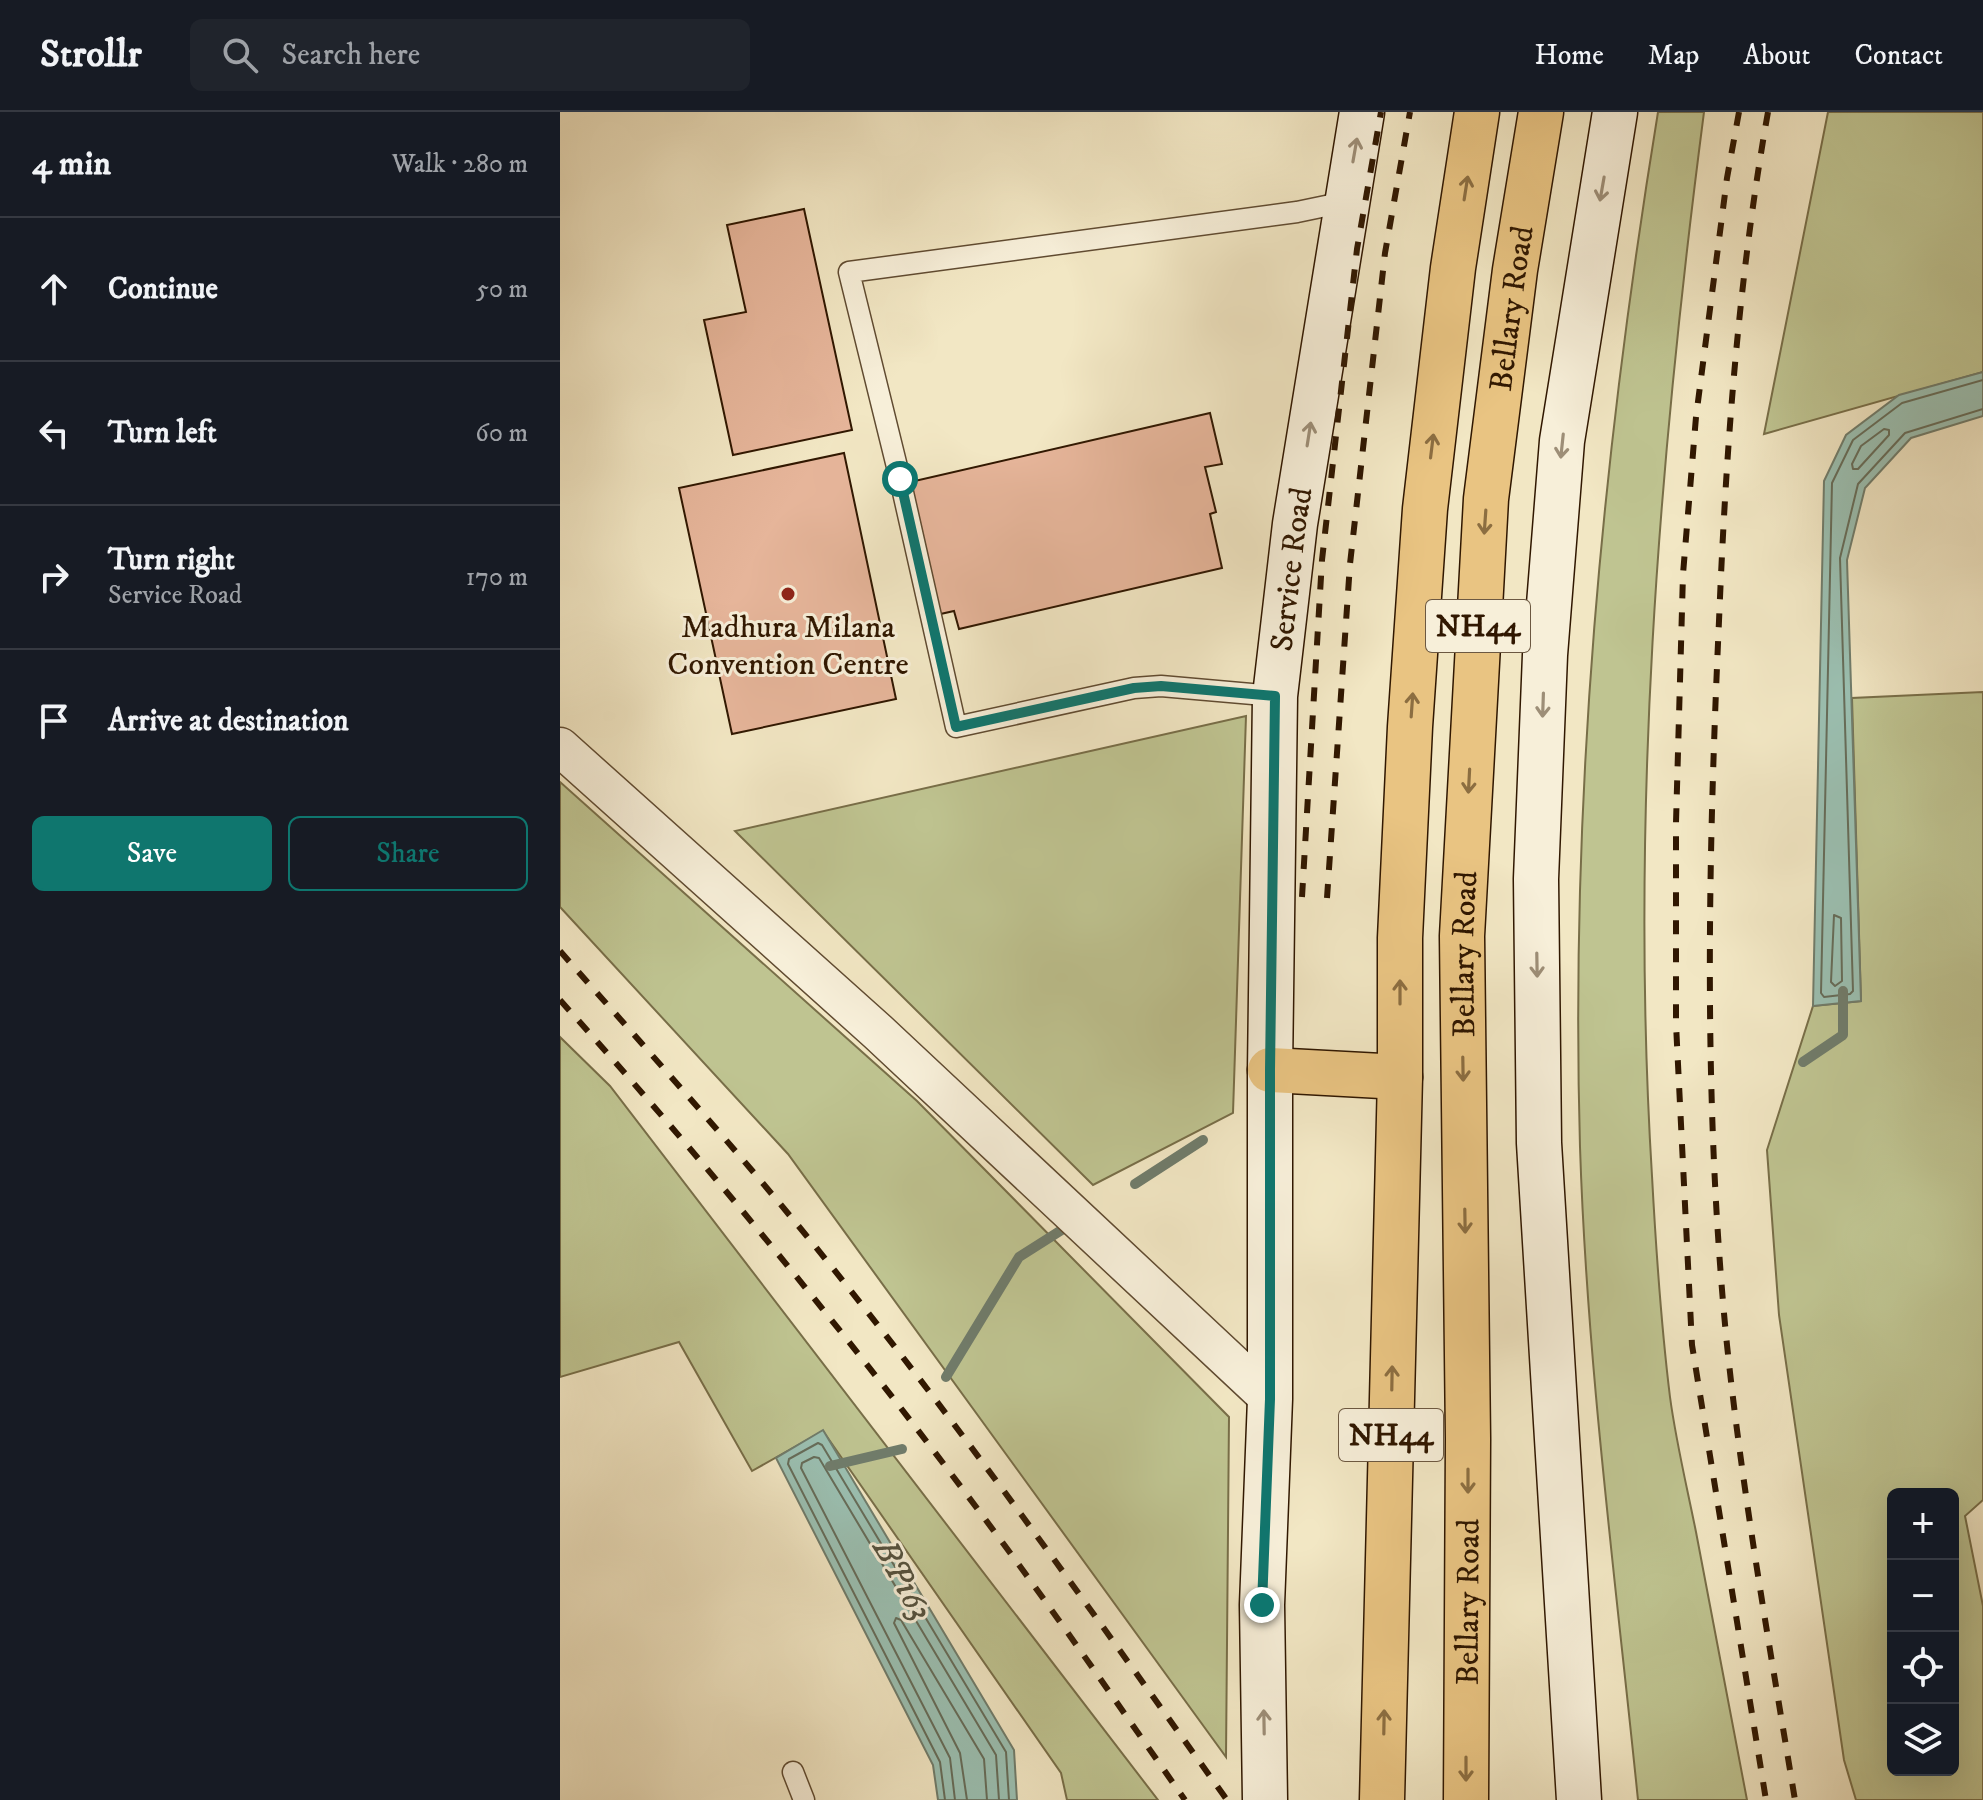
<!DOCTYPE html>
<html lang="en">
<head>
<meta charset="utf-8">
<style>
	:root { --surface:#171b24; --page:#20242c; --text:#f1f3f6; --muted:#9ea1a6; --line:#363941; --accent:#0f766e }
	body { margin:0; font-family:"IM FELL DW Pica",serif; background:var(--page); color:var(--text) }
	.controls { position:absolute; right:24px; bottom:24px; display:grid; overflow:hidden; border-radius:12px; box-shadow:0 8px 32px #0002 }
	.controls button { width:72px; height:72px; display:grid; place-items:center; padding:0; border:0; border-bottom:2px solid var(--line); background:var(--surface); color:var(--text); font:40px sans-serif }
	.stop { position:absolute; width:24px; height:24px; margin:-18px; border:6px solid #0f766e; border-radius:50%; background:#fff }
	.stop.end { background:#0f766e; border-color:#fff; box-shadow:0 2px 8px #0008 }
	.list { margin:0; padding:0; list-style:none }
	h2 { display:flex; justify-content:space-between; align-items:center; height:104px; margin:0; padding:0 32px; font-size:34px }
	h2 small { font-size:26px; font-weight:400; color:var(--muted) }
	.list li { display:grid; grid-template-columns:52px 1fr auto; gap:24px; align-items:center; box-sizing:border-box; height:144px; padding:0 32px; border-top:2px solid var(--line) }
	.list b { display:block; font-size:30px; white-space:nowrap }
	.list p { margin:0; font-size:26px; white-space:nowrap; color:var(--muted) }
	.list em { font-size:26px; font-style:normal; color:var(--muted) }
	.actions { display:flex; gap:16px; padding:24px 32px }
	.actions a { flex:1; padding:18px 0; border:2px solid var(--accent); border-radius:12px; text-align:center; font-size:28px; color:var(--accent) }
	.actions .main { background:var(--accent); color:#fff }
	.icon { flex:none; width:44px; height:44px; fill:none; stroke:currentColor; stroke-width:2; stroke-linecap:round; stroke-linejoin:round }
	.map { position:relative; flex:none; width:1423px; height:1688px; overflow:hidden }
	header { display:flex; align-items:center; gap:48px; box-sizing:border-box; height:112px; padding:0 40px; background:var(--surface); border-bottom:2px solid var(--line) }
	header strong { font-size:38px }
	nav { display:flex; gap:44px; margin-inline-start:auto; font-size:28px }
	.search { width:560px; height:72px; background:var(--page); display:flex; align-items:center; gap:20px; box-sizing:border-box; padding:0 28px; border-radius:12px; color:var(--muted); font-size:30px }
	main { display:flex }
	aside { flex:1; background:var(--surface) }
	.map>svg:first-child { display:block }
	.green { fill:#bfc491; stroke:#786e48; stroke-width:2; fill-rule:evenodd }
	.water { fill:#9bc0b2; stroke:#707c6b; stroke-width:2 }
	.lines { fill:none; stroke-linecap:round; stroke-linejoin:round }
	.shore { stroke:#666c59; stroke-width:2 }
	.stream { stroke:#707c6b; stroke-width:10 }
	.building { fill:#e6b59a; stroke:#301700; stroke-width:2 }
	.service-casing { stroke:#604b31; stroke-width:23 }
	.minor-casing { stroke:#604b31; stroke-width:41 }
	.secondary-casing { stroke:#301700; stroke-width:47 }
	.trunk-casing { stroke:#301700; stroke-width:47 }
	.service { stroke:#f7efd9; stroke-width:20 }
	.minor { stroke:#f7efd9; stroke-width:38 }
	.secondary { stroke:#f7efd9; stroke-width:44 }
	.trunk { stroke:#e9c482; stroke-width:44 }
	.rail { stroke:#301700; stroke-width:6; stroke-dasharray:14 14; stroke-linecap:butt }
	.oneway { stroke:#9d8e77 }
	.oneway2 { stroke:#8c6e41 }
	.route { stroke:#0f766e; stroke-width:10 }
	.poi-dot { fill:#8f2418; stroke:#f7efd9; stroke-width:3 }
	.labels { text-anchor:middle; stroke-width:6; stroke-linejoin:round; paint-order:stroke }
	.shield { fill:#f7efd9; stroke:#6c5841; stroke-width:2 }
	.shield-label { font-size:30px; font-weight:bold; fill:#301700 }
	.street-label { font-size:32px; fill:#301700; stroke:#f7efd9 }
	.poi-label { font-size:32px; fill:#301700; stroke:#f7efd9 }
	.water-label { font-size:34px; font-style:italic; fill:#55523e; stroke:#f7efd9 }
</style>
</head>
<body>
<header>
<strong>Strollr</strong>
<div class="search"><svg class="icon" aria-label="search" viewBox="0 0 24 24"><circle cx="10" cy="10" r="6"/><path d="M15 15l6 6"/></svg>Search here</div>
<nav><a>Home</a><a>Map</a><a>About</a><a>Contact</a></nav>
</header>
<main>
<aside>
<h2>4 min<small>Walk · 280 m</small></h2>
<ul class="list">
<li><svg class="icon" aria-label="ahead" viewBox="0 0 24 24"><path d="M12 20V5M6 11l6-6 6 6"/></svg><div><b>Continue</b></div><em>50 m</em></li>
<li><svg class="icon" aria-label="left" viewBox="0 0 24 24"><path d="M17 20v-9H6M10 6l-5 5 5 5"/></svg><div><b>Turn left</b></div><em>60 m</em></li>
<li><svg class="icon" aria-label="right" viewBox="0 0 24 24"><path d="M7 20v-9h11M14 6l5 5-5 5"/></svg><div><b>Turn right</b><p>Service Road</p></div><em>170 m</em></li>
<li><svg class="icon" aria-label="arrive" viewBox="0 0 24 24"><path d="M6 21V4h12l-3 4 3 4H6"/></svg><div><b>Arrive at destination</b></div></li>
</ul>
<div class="actions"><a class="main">Save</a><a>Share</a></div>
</aside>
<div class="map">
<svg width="1423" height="1688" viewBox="0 0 1423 1688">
	<rect width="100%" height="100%" fill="#f2e7c4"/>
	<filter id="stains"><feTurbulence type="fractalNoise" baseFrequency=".0025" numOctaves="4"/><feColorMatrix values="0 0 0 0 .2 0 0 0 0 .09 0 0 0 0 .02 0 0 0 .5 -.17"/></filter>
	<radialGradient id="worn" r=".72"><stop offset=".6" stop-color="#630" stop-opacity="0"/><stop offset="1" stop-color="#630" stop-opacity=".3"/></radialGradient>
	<g class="green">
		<path d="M1098 0H1144C1098 353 1070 708 1092 1064 1096 1138 1101 1212 1110 1285 1116 1330 1127 1375 1136 1420 1153 1509 1170 1599 1187 1688H1078C1056 1471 1027 1253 1020 1035 1010 687 1042 343 1098 0Z"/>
		<path d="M1268 0H1423V260L1204 322Z"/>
		<path d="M1423 580V1388L1405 1404 1423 1494V1688H1296L1284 1648 1219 1203 1207 1038 1253 894 1301 889 1292 586ZM1333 1382H1393V1658H1333Z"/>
		<path d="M686 604 673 1001 533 1073 175 719Z"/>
		<path d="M0 670 357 989 669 1305 666 1645 228 1042 0 795Z"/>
		<path d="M0 925 50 974 598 1688H507L501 1661 263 1319 192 1359 119 1230 0 1265Z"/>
	</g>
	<g class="water">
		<path d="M1423 260V304L1351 326 1305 376 1287 448 1301 889 1253 894 1264 369 1286 323 1339 283Z"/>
		<path d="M263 1318 454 1638 457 1688H378L373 1653 216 1346Z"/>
	</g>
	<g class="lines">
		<g class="shore">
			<path d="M1423 268 1342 291 1293 328 1272 371 1261 881 1264 885 1290 882 1293 879 1280 446 1298 372 1345 321 1423 297"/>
			<path d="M1324 317 1329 318V323L1298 357H1293L1292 352 1301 334Z"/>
			<path d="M1274 803 1281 806 1282 869 1275 874 1271 870Z"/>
			<path d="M385 1688 380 1650 228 1352 229 1347 258 1331 262 1333 446 1640 449 1688"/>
			<path d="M395 1688 390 1646 241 1356 242 1351 254 1345 259 1346 436 1643 439 1688"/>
			<path d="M407 1688 400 1641 334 1511 336 1506 341 1508 424 1647 427 1688"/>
		</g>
		<g class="stream">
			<path d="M1243 950 1283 923V879"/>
			<path d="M575 1072 643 1028"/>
			<path d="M386 1265 459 1145 511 1112"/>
			<path d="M270 1354 342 1337"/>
		</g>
	</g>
	<g class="building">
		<path d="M244 97 292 318 173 343 144 208 186 200 167 113Z"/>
		<path d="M650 301 662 352 645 355 656 400 650 402 662 456 399 517 394 499 376 503 346 371Z"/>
		<path d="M284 341 336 587 172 622 119 376Z"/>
	</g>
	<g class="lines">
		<g class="service-casing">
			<g id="service">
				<path d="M715 584 601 574 574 576 396 615 340 367 289 160 737 100 785 90"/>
				<path d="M233 1660 244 1688"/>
			</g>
		</g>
		<g class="minor-casing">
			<path id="minor" d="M0 635 318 920 710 1287"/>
		</g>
		<g class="secondary-casing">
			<g id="secondary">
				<path id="s1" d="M705 1688 702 1493 710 1287V958L715 584 735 412 802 0"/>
				<path d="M1019 1688 979 1031 976 767 985 543 1002 329 1055 0"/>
			</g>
		</g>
		<g class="trunk-casing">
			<g id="trunk">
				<path d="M710 958 840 965"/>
				<path d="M822 1688 840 965V826L850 615 865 397 893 156 917 0"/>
				<path id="s2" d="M906 1688 908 1327 902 824 926 387 955 158 981 0"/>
			</g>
		</g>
		<use href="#service" class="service"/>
		<use href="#minor" class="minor"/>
		<use href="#secondary" class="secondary"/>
		<use href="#trunk" class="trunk"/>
		<g class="rail">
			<path d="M1179 0 1167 66 1136 305 1123 462 1116 711V912L1132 1233 1206 1688"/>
			<path d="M1208 0C1178 168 1166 338 1159 509 1148 750 1143 992 1167 1233 1183 1385 1210 1537 1235 1688"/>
			<path d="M742 785 762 448 797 137 821 0"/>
			<path d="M767 786 790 452 825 141 850 0"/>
			<path d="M0 839C97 949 196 1059 287 1174 420 1341 543 1515 667 1688"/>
			<path d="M0 888C149 1054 292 1228 425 1407 494 1499 559 1594 625 1688"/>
		</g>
	</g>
	<defs><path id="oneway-shaft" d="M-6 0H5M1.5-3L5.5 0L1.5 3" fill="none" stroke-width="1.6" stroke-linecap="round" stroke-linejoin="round" transform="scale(2)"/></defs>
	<g class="oneway">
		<use href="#oneway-shaft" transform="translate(795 38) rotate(-80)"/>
		<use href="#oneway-shaft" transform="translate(1042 77) rotate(100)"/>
		<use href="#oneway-shaft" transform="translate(749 322) rotate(-81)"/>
		<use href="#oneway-shaft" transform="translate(1002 334) rotate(96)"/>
		<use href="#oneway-shaft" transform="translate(983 593) rotate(92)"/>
		<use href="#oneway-shaft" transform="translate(977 853) rotate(89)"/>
		<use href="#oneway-shaft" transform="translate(704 1610) rotate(-91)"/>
	</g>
	<g class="oneway2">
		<use href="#oneway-shaft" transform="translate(906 76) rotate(-81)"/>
		<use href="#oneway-shaft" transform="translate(872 334) rotate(-83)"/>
		<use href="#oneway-shaft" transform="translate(925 410) rotate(94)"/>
		<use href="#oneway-shaft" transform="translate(852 593) rotate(-86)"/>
		<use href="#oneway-shaft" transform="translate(909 669) rotate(93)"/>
		<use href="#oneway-shaft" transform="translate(840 880) rotate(-90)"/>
		<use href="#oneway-shaft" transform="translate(903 957) rotate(89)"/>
		<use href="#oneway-shaft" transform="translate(905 1109) rotate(89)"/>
		<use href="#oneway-shaft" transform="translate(832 1266) rotate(-89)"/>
		<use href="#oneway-shaft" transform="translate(908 1369) rotate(90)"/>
		<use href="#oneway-shaft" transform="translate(824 1610) rotate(-89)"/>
		<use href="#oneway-shaft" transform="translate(906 1657) rotate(90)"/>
	</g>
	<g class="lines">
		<path class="route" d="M340 367 396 615 574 576 601 574 715 584 710 958V1287L702 1493"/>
	</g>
	<circle class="poi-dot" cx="228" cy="482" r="8"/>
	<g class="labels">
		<g class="shield">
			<rect x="866" y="488" width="104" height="52" rx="6"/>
			<rect x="779" y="1297" width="104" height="52" rx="6"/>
		</g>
		<g class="shield-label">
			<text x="918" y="524">NH44</text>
			<text x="831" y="1333">NH44</text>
		</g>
		<g class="street-label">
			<text dy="11" stroke="none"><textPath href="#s2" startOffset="1494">Bellary Road</textPath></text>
			<text dy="11" stroke="none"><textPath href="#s1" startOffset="1232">Service Road</textPath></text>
			<text dy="11" stroke="none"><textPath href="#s2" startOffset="846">Bellary Road</textPath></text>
			<text dy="11" stroke="none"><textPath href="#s2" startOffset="198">Bellary Road</textPath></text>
		</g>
		<g class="poi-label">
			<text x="228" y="525">Madhura Milana<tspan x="228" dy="37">Convention Centre</tspan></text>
		</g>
		<g class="water-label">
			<text transform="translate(344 1467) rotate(62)" y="12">BP163</text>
		</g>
	</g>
	<rect width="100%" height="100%" filter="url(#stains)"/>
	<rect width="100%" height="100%" fill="url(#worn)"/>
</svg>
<div class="controls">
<button>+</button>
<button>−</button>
<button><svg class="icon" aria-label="locate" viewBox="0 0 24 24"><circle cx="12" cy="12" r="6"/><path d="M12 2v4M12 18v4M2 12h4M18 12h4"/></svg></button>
<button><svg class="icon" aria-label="layers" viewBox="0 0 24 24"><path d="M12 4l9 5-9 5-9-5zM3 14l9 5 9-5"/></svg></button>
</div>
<div class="stop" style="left:340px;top:367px"></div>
<div class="stop end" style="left:702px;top:1493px"></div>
</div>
</main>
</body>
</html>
